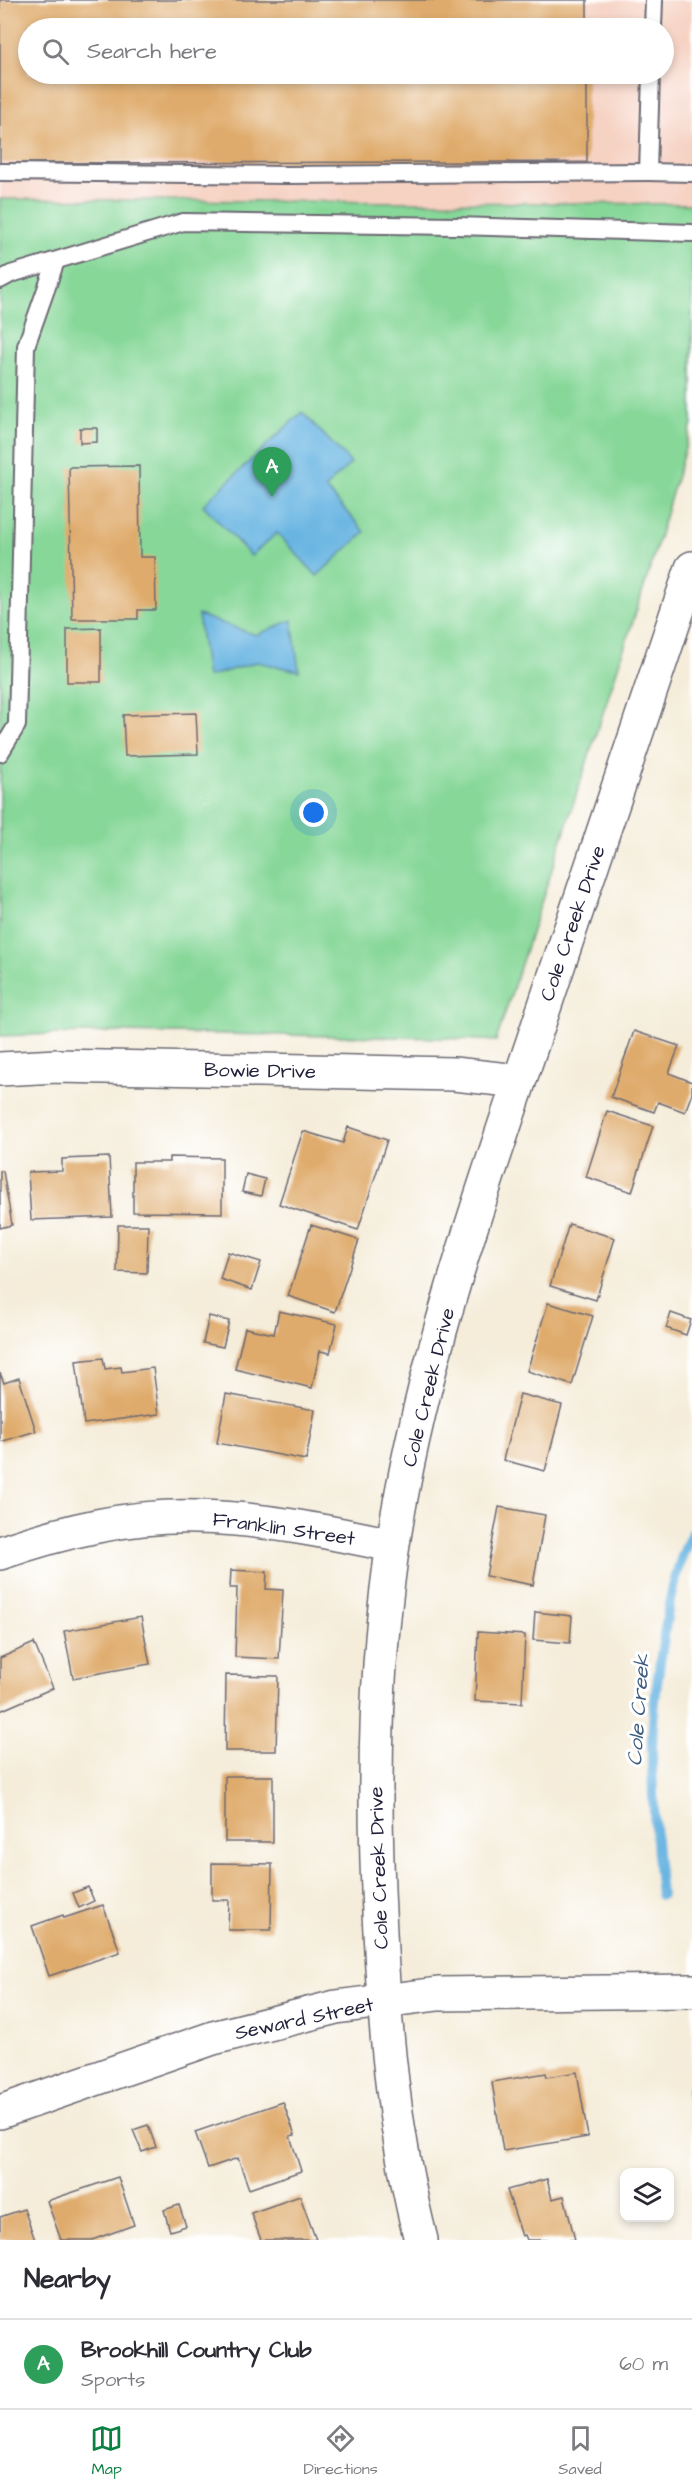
<!DOCTYPE html>
<html lang="en">
<head>
<meta charset="utf-8">
<style>
	:root { --surface:#fff; --page:#f2f2f3; --text:#2b2b33; --muted:#7c7c81; --line:#e1e1e2; --accent:#0b8043 }
	body { margin:0; font-family:"Architects Daughter",sans-serif; background:var(--page); color:var(--text) }
	.controls { position:absolute; right:18px; bottom:18px; display:grid; overflow:hidden; border-radius:12px; box-shadow:0 3px 9px #0003 }
	.controls button { width:54px; height:54px; display:grid; place-items:center; padding:0; border:0; border-bottom:2px solid var(--line); background:var(--surface); color:var(--text); font:30px sans-serif }
	.you { position:absolute; left:314px; top:813px; width:21px; height:21px; margin:-15px; border:4px solid #fff; border-radius:50%; background:#1a73e8; box-shadow:0 0 0 9px #1a73e833 }
	.badge { display:grid; place-items:center; width:39px; height:39px; border-radius:50%; background:var(--accent); color:#fff; font-size:20px; font-weight:700 }
	.pin { position:absolute; translate:-50% -50px; filter:drop-shadow(0 2px 3px #0008) }
	.pin::after { content:''; position:absolute; top:32px; width:21px; height:18px; background:inherit; clip-path:polygon(0 0,100% 0,50% 100%) }
	.list { margin:0; padding:0; list-style:none }
	h2 { display:flex; justify-content:space-between; align-items:center; height:78px; margin:0; padding:0 24px; font-size:26px }
	h2 small { font-size:20px; font-weight:400; color:var(--muted) }
	.list li { display:grid; grid-template-columns:39px 1fr auto; gap:18px; align-items:center; box-sizing:border-box; height:90px; padding:0 24px; border-top:2px solid var(--line) }
	.list b { display:block; font-size:22px; white-space:nowrap }
	.list p { margin:0; font-size:20px; white-space:nowrap; color:var(--muted) }
	.list em { font-size:20px; font-style:normal; color:var(--muted) }
	.icon { flex:none; width:33px; height:33px; fill:none; stroke:currentColor; stroke-width:2; stroke-linecap:round; stroke-linejoin:round }
	.map { position:relative; flex:none; width:692px; height:2240px; overflow:hidden }
	.search { position:absolute; background:var(--surface); box-shadow:0 3px 9px #0003; left:18px; right:18px; top:18px; height:66px; display:flex; align-items:center; gap:15px; box-sizing:border-box; padding:0 21px; border-radius:33px; color:var(--muted); font-size:22px }
	.sheet { height:168px; background:var(--surface) }
	nav { display:flex; justify-content:space-around; align-items:center; box-sizing:border-box; height:84px; border-top:2px solid var(--line); background:var(--surface); font-size:16px; color:var(--muted) }
	nav a { display:grid; justify-items:center; gap:3px }
	nav .on { color:var(--accent) }
	.map>svg:first-child { display:block }
	.built { fill:#f6d2c3; fill-rule:evenodd }
	.green { fill:#86d798; stroke:#547c6a; stroke-width:1.5 }
	.water { fill:#69b5e2; stroke:#466c8e; stroke-width:1.5 }
	.lines { fill:none; stroke-linecap:round; stroke-linejoin:round }
	.stream { stroke:#69b5e2; stroke-width:10 }
	.building { fill:#dfab6c }
	.lane-casing { stroke:#6c6973; stroke-width:20 }
	.street-casing { stroke:#6c6973; stroke-width:36 }
	.lane { stroke:#fff; stroke-width:16 }
	.street { stroke:#fff; stroke-width:33 }
	.labels { text-anchor:middle; stroke-width:6; stroke-linejoin:round; paint-order:stroke }
	.street-label { font-size:20px; fill:#22223b; stroke:#fff }
	.water-label { font-size:21px; font-style:italic; fill:#3e5d7e; stroke:#fff }
</style>
</head>
<body>
<div class="map">
<svg width="692" height="2240" viewBox="0 0 692 2240">
	<rect width="100%" height="100%" fill="#fff"/>
	<filter id="ink" filterUnits="userSpaceOnUse"><feTurbulence type="fractalNoise" baseFrequency=".0167" numOctaves="2"/><feDisplacementMap in="SourceGraphic" scale="12" xChannelSelector="R" yChannelSelector="G"/><feConvolveMatrix kernelMatrix="1 2 1 2 8 2 1 2 1" color-interpolation-filters="sRGB"/></filter>
	<filter id="wash" filterUnits="userSpaceOnUse"><feTurbulence type="fractalNoise" baseFrequency=".008" numOctaves="4" result="noise"/><feDisplacementMap in="SourceGraphic" scale="24" xChannelSelector="R" yChannelSelector="G"/><feGaussianBlur stdDeviation="1.35" result="paint"/><feColorMatrix in="noise" values="0 0 0 0 0 0 0 0 0 0 0 0 0 0 0 0 0 1.4 0 .05"/><feComposite in="paint" operator="in"/></filter>
	<g filter="url(#wash)">
		<rect width="100%" height="100%" fill="#f5edda"/>
		<path class="built" d="M0 0H692V204L0 199ZM28 28H664V74H28Z"/>
		<path class="green" d="M0 199 692 204V424L650 569 496 1041 444 1038 114 1032 0 1036Z"/>
		<g class="water">
			<path d="M302 412 351 463 325 488 365 532 317 576 277 533 251 556 203 505Z"/>
			<path d="M198 615 256 635 292 620 299 671 257 662 207 677Z"/>
		</g>
		<g class="lines">
			<g class="stream">
				<path d="M661 1895C656 1847 652 1800 652 1753 652 1716 657 1679 663 1643 668 1605 675 1567 692 1533"/>
				<path d="M691 2090 692 2094"/>
			</g>
		</g>
		<g id="blocks">
			<g class="building">
				<path d="M0 0H587V28H28V74H587V162L0 163Z"/>
				<path d="M80 428H97V442L80 443Z"/>
				<path d="M139 466 140 557H155L156 610H138V619H72L69 467Z"/>
				<path d="M101 628V682H67V629Z"/>
				<path d="M196 713 198 754 125 756 123 715Z"/>
				<path d="M634 1031 679 1046 669 1073 692 1082V1093L685 1112 658 1102 654 1112 611 1097Z"/>
				<path d="M607 1111 653 1126 632 1192 586 1177Z"/>
				<path d="M348 1127 387 1140 358 1230 279 1204 303 1131 343 1143Z"/>
				<path d="M109 1157 112 1217 31 1220 28 1172 62 1171V1159Z"/>
				<path d="M169 1157 222 1158V1213L133 1212V1162H169Z"/>
				<path d="M0 1171H3L12 1225 0 1228Z"/>
				<path d="M246 1174 265 1179 261 1196 242 1192Z"/>
				<path d="M569 1224 615 1238 596 1300 550 1286Z"/>
				<path d="M118 1225H148L147 1273 117 1272Z"/>
				<path d="M311 1225 359 1240 335 1312 288 1296Z"/>
				<path d="M228 1252 261 1262 252 1290 220 1279Z"/>
				<path d="M548 1303 593 1316 572 1385 527 1371Z"/>
				<path d="M279 1311 337 1324 330 1353 320 1351 312 1388 235 1369 245 1328 274 1334Z"/>
				<path d="M671 1313 691 1320 686 1335 666 1328Z"/>
				<path d="M209 1316 229 1321 223 1347 203 1343Z"/>
				<path d="M103 1358 105 1369 121 1367 122 1372 153 1368 159 1414 84 1424 76 1361Z"/>
				<path d="M0 1373 4 1383 19 1378 36 1431 0 1442Z"/>
				<path d="M226 1394 315 1410 306 1460 217 1443Z"/>
				<path d="M520 1394 562 1405 545 1471 503 1460Z"/>
				<path d="M499 1507 545 1515 533 1585 486 1576Z"/>
				<path d="M231 1570 267 1572 266 1589 283 1590 279 1659 235 1657 237 1588H230Z"/>
				<path d="M535 1612 572 1616 570 1643 533 1640Z"/>
				<path d="M141 1617 150 1664 73 1678 64 1631Z"/>
				<path d="M478 1632 525 1635 522 1703 475 1701Z"/>
				<path d="M34 1643 53 1688 0 1711V1658Z"/>
				<path d="M226 1675 278 1676 276 1751H225Z"/>
				<rect x="225" y="1776" width="48" height="66"/>
				<path d="M212 1863 272 1864 271 1930H228L229 1900H212Z"/>
				<path d="M88 1887 94 1901 79 1908 73 1893Z"/>
				<path d="M103 1905 120 1952 49 1976 32 1926 63 1915 64 1918Z"/>
				<path d="M577 2072 588 2137 503 2151 492 2082 546 2073 547 2077Z"/>
				<path d="M283 2102 295 2135 290 2136 301 2171 249 2189 238 2158 208 2168 195 2132Z"/>
				<path d="M148 2125 156 2147 142 2152 133 2130Z"/>
				<path d="M118 2177 134 2225 92 2240H61L47 2201Z"/>
				<path d="M547 2179 552 2199 564 2196 575 2240H527L525 2235 522 2236 507 2190Z"/>
				<path d="M300 2196 316 2240H261L251 2213Z"/>
				<path d="M179 2205 186 2226 170 2231 164 2210Z"/>
				<path d="M24 2209 35 2240H0V2217Z"/>
			</g>
		</g>
	</g>
	<g filter="url(#ink)">
		<use href="#blocks" fill-opacity="0" stroke="#6c6973" stroke-width="1.5"/>
		<g class="lines">
			<g class="lane-casing">
				<g id="lane">
					<path d="M653 28 654 0"/>
					<path d="M651 74 648 172 692 173"/>
					<path d="M0 172 287 175 648 172"/>
					<path d="M0 280 11 274 183 222 456 226 692 233"/>
					<path d="M0 753 17 725 26 346 56 261"/>
				</g>
			</g>
			<g class="street-casing">
				<g id="street">
					<path d="M0 1069 57 1066 454 1074 519 1081"/>
					<path d="M0 1553C64 1531 129 1515 197 1517 263 1518 328 1532 392 1545"/>
					<path d="M0 2112 213 2038 336 2007 438 1994 692 1991"/>
					<path d="M421 2240C395 2139 385 2035 380 1932 372 1786 374 1636 402 1492 431 1339 482 1191 532 1044 585 885 639 726 692 568"/>
				</g>
			</g>
			<use href="#lane" class="lane"/>
			<use href="#street" class="street"/>
		</g>
	</g>
	<g class="labels">
		<g class="street-label">
			<text transform="translate(572 923) rotate(-71)" y="7">Cole Creek Drive</text>
			<text transform="translate(260 1070) rotate(1)" y="7">Bowie Drive</text>
			<text transform="translate(428 1387) rotate(-76)" y="7">Cole Creek Drive</text>
			<text transform="translate(284 1528) rotate(8)" y="7">Franklin Street</text>
			<text transform="translate(378 1868) rotate(-92)" y="7">Cole Creek Drive</text>
			<text transform="translate(304 2018) rotate(-12)" y="7">Seward Street</text>
		</g>
		<g class="water-label">
			<text transform="translate(638 1710) rotate(-86)" y="7">Cole Creek</text>
		</g>
	</g>
</svg>
<div class="controls">
<button><svg class="icon" aria-label="layers" viewBox="0 0 24 24"><path d="M12 4l9 5-9 5-9-5zM3 14l9 5 9-5"/></svg></button>
</div>
<div class="you"></div>
<div class="pin badge" style="left:272px;top:497px;background:#2e9e5b">A</div>
<div class="search"><svg class="icon" aria-label="search" viewBox="0 0 24 24"><circle cx="10" cy="10" r="6"/><path d="M15 15l6 6"/></svg>Search here</div>
</div>
<section class="sheet">
<h2>Nearby<small></small></h2>
<ul class="list">
<li><span class="badge" style="background:#2e9e5b">A</span><div><b>Brookhill Country Club</b><p>Sports</p></div><em>60 m</em></li>
</ul>
</section>
<nav>
<a class="on"><svg class="icon" aria-label="map" viewBox="0 0 24 24"><path d="M3 6l6-2 6 2 6-2v14l-6 2-6-2-6 2zM9 4v14M15 6v14"/></svg>Map</a>
<a><svg class="icon" aria-label="directions" viewBox="0 0 24 24"><path d="M12 3l9 9-9 9-9-9zM9 14v-3h6M13 9l2 2-2 2"/></svg>Directions</a>
<a><svg class="icon" aria-label="saved" viewBox="0 0 24 24"><path d="M7 4h10v16l-5-4-5 4z"/></svg>Saved</a>
</nav>
</body>
</html>
